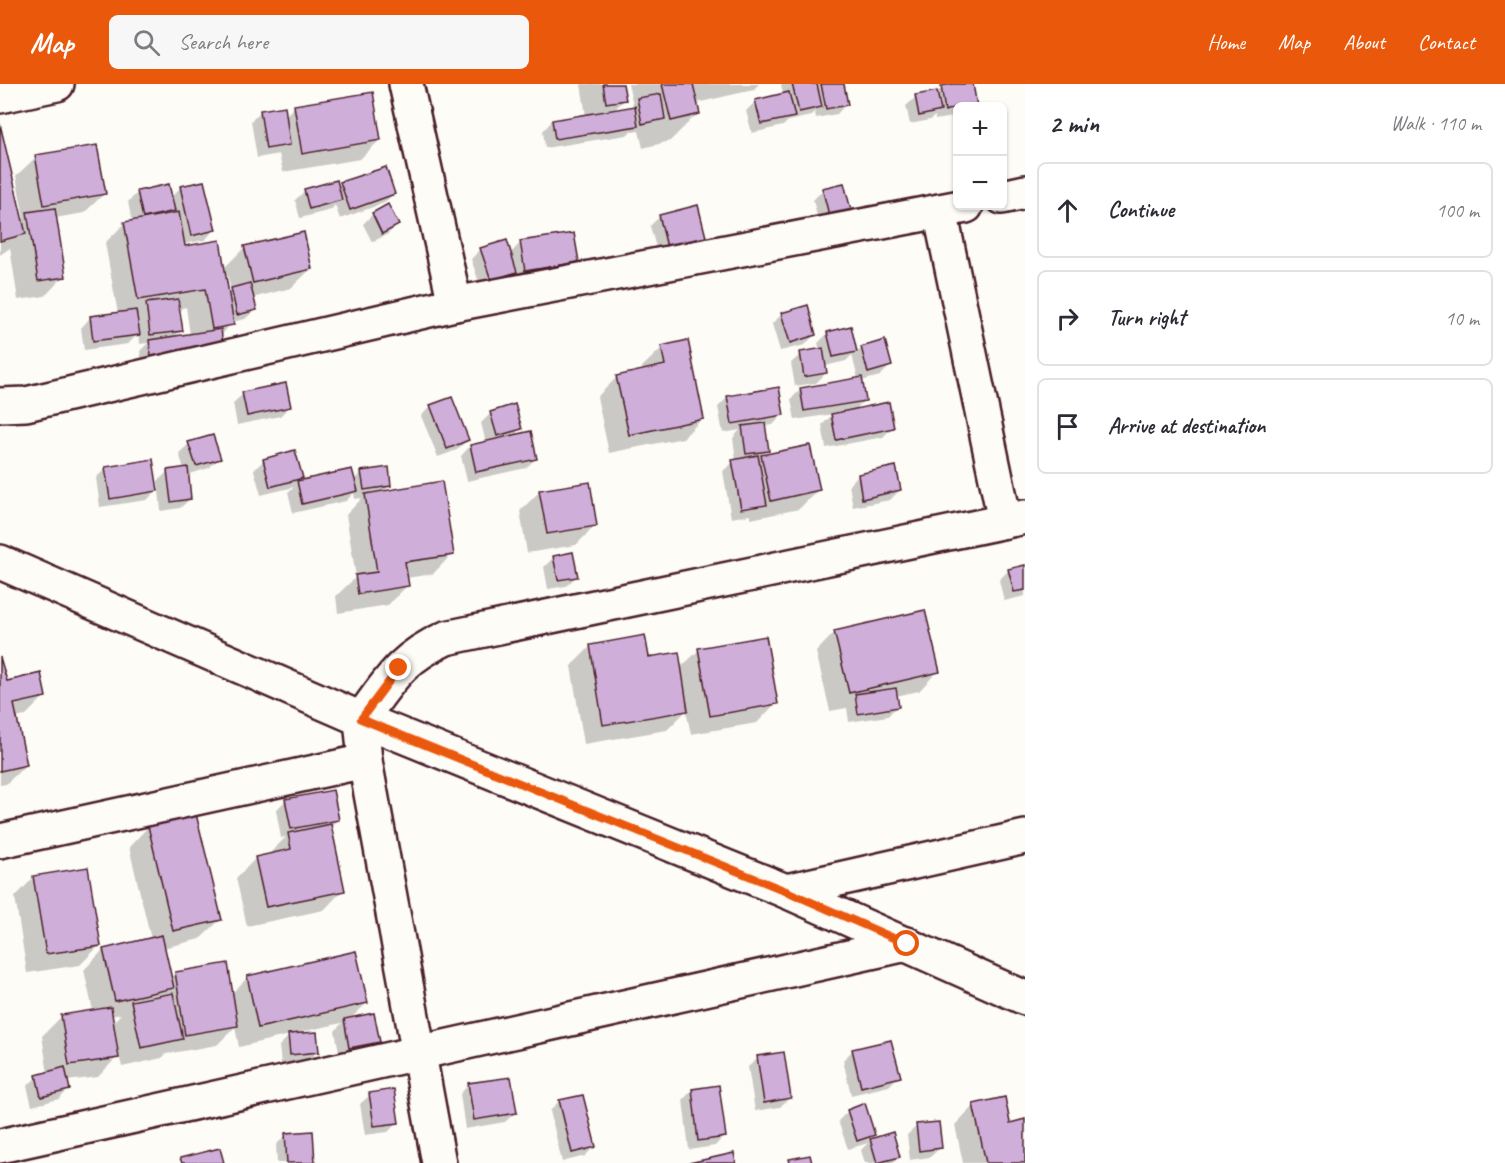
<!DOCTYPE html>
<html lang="en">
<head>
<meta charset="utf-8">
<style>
	:root { --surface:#fff; --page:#f7f7f7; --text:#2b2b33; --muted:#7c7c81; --line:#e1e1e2; --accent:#ea580c }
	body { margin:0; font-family:Caveat,sans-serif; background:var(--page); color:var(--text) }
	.controls { position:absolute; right:18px; top:18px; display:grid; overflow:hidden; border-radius:9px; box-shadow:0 2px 4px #0004 }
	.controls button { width:54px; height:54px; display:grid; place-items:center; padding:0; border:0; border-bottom:2px solid var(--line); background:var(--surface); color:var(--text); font:30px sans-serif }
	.stop { position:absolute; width:18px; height:18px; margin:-14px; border:4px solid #ea580c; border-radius:50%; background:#fff }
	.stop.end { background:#ea580c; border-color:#fff; box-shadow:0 2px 6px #0008 }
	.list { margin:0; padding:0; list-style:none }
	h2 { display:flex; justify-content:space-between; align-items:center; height:78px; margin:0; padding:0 24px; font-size:26px }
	h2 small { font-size:20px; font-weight:400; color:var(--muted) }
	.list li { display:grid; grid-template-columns:39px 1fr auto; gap:18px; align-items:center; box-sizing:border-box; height:96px; margin:0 12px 12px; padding:0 12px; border:2px solid var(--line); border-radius:9px }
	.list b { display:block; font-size:22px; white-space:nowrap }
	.list em { font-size:20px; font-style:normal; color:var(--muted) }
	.icon { flex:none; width:33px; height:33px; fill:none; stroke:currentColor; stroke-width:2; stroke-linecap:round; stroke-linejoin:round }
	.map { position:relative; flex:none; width:1025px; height:1079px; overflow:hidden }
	header { display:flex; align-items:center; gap:36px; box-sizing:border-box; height:84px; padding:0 30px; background:var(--accent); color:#fff }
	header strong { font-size:28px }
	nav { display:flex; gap:33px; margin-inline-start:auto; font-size:21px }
	.search { width:420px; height:54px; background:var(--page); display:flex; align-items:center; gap:15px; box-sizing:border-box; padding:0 21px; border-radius:9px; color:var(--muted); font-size:22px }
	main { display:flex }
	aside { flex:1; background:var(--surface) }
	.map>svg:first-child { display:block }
	.shadow { fill:#0003; fill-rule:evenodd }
	.building { fill:#cfaed9; stroke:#4a1f2b; stroke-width:1.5 }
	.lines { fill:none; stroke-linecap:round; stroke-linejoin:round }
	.street-casing { stroke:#4a1f2b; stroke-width:38 }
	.street { stroke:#fdfcf7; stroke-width:33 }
	.route { stroke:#ea580c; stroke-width:8 }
</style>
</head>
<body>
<header>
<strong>Map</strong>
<div class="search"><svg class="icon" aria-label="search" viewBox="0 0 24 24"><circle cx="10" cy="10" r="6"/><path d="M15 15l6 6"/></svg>Search here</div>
<nav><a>Home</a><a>Map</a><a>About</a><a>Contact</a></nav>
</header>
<main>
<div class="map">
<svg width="1025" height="1079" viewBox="0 0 1025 1079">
	<rect width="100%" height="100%" fill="#fdfcf7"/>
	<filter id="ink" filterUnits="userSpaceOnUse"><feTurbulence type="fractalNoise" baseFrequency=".0167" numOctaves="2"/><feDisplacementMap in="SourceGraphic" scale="12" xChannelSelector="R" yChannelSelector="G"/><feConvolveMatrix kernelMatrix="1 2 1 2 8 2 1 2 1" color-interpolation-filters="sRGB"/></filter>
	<g filter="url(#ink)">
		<g class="shadow">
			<path d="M581 0H622L624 16 613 27 628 24 633 20 628 0H759L753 6 696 19 698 29 670 57 643 64 639 47 632 48V46L627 51 545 64 543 47 552 37 586 32Z"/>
			<path d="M781 0H843L846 20 837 30 816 34 815 28 811 32 788 37 783 42 752 49 746 27 756 17 783 11Z"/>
			<path d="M962 0H972L974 22H958V32L935 36V32L930 36 910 40 906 22 916 13Z"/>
			<path d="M294 23 380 56 360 75 283 88 279 70 257 74 251 37 261 27 285 32Z"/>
			<path d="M0 46 21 136 24 134 16 92 36 73 104 110 84 129 55 134 64 192 45 212 18 216 10 164 0 171Z"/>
			<path d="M341 100 393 110 384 119 340 135 335 121 331 126 300 134 295 116 305 107 337 103Z"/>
			<path d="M180 104 214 146 205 156 183 160 184 164 223 185 245 163 311 185 291 204 252 214 255 226 245 235 232 238 220 253 143 288 140 267 148 259 140 260 139 249 128 260 84 266 81 244 90 234 118 230 105 159 125 139 132 138 128 118 138 108 171 113ZM226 186 231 206 227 209 224 187ZM186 223 190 251 173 254 181 246 178 225Z"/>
			<path d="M823 106 849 126 839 135 819 140 813 116Z"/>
			<path d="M387 123 397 141 388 150 372 158 363 140 373 130Z"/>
			<path d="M660 132 704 153 694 162 658 171 650 142Z"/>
			<path d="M521 158 578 178 568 188 515 196 514 188 506 197 481 204 471 175 481 165 510 170Z"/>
			<path d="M782 230 814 251 805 261 780 267 772 240Z"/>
			<path d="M850 244 856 270 862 264 890 282 880 292 861 297 864 316 854 327 893 343 883 353 826 364 822 341 833 330 795 336 791 315 801 305 858 295 852 271 846 277 825 282 826 289 816 299 795 302 791 279 801 270 820 266 818 259 828 249Z"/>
			<path d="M662 264 703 334 683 354 609 369 597 313 617 293 643 287 642 283Z"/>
			<path d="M243 310 290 322 280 332 237 341 233 319Z"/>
			<path d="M728 313 782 331 773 341 764 342 767 366 760 373 809 362 819 405 799 425 751 435 750 431 731 434 723 387 736 376 733 354 740 346 723 349 718 323Z"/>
			<path d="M431 322 467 356 457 366 438 373 421 332Z"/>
			<path d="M491 329 520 345 512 353 536 374 526 384 467 397 461 372 470 362 486 359 481 339Z"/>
			<path d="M189 360 219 374 209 384 187 391 190 415 180 424 161 427 158 397 168 387 184 385 179 369Z"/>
			<path d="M264 376 301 394 295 399 351 386 354 396 362 388 390 401 383 408 452 470 433 490 406 494 407 502 388 521 338 529 336 512 356 493 346 431 362 414 355 415 354 409 346 417 293 429 288 408 294 403 261 411 254 386Z"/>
			<path d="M106 384 156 407 147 416 100 423 96 394Z"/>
			<path d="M858 391 900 406 890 416 853 423 849 401Z"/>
			<path d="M540 407 595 442 576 461 527 469 520 427Z"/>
			<path d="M554 473 576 493 566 502 548 505 544 483Z"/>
			<path d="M1025 482V512L1004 517 999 496 1009 486Z"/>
			<path d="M835 548 938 587 919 607 896 612 897 622 888 632 849 638 847 624 830 627 816 568Z"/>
			<path d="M591 562 680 584 699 566 776 619 757 639 691 650 686 627 667 646 584 660 571 582Z"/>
			<path d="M0 575 6 599 45 612 25 632 15 634 26 681 6 700 0 701Z"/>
			<path d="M286 716 337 736 330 743 343 806 324 826 247 842 236 794 256 774 269 770 286 753 281 754 276 726Z"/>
			<path d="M148 743 220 836 200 855 163 864 170 895 175 890 231 910 248 893 367 919 349 936 379 957 369 967 340 973 335 947 342 939 301 948 317 968 308 977 281 980 279 962 290 951 239 963 235 943 217 961 166 970 162 974 122 983 119 971 98 993 67 997 69 1005 59 1015 32 1022 27 1002 37 993 48 990 42 952 62 932 93 927 84 886 103 866 151 855 129 763ZM121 930 112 939 111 932Z"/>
			<path d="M34 793 100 861 80 881 27 889 15 813Z"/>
			<path d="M890 957 899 992 889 1002 851 1011 843 976 852 967Z"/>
			<path d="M758 974 790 1013 780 1023 755 1027 748 983Z"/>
			<path d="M469 1000 515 1029 505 1038 465 1045 460 1010Z"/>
			<path d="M692 1006 724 1052 715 1062 689 1066 683 1016Z"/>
			<path d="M370 1011 398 1038 388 1048 365 1051 360 1020Z"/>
			<path d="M559 1017 595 1062 585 1072 562 1078 550 1027Z"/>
			<path d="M974 1021 1008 1040 1025 1037V1079H963L955 1041Z"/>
			<path d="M848 1027 874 1051 867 1057 892 1050 899 1073 893 1079H865L861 1066 868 1059 848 1065 838 1037Z"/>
			<path d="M917 1042 940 1064 930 1073 910 1076 907 1051Z"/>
			<path d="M286 1051 313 1079H277L276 1061Z"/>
		</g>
		<g class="building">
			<path d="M603 0H623L626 16 606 19Z"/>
			<path d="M662 0H693L700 30 671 37Z"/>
			<path d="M792 0H817L822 23 799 28Z"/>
			<path d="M821 0H844L848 21 826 25Z"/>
			<path d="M953 0H973L977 22H958L945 27 941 2Z"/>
			<path d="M937 7 941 27 919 32 915 11Z"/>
			<path d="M373 8 381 56 302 70 294 21Z"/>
			<path d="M789 8 795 33 761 40 755 16Z"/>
			<path d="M661 10 665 35 642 40 637 14Z"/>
			<path d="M285 22 290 61 266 65 260 26Z"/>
			<path d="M635 22 638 42 555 55 552 36Z"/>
			<path d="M0 40 26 150 0 157Z"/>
			<path d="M97 61 106 110 44 121 35 71Z"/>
			<path d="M386 83 395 110 350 126 340 98Z"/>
			<path d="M337 96 342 116 309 125 304 105Z"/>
			<path d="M204 97 216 146 191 152 180 102Z"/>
			<path d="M844 99 851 126 829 131 822 104Z"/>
			<path d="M169 100 175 127 143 134 137 107Z"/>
			<path d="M388 120 399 141 382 150 372 129Z"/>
			<path d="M698 121 706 153 667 163 659 131Z"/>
			<path d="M55 124 66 193 38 197 27 128Z"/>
			<path d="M179 128 185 162 220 156 234 241 212 245 205 205 138 216 124 138Z"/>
			<path d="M304 148 312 185 253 199 244 162Z"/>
			<path d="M574 149 579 178 525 187 520 157Z"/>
			<path d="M507 156 517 188 491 196 480 164Z"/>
			<path d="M250 199 257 226 237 231 231 204Z"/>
			<path d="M178 215 183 247 150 251 146 219Z"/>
			<path d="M808 221 816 251 790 259 781 229Z"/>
			<path d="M136 226 140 251 93 257 90 232Z"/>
			<path d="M851 242 857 268 833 273 827 248Z"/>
			<path d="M221 245 224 268 152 279 149 256Z"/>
			<path d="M688 256 704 335 629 351 616 292 665 281 661 262Z"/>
			<path d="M885 256 892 282 868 289 861 263Z"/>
			<path d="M823 264 827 289 804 293 800 268Z"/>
			<path d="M862 293 866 317 804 327 800 304Z"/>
			<path d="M286 299 291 323 247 332 242 308Z"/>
			<path d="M779 303 784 331 732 340 727 312Z"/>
			<path d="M452 313 469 356 447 365 430 321Z"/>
			<path d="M889 318 894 344 836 356 831 330Z"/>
			<path d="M515 320 522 345 497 352 490 328Z"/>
			<path d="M765 339 769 367 746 370 742 342Z"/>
			<path d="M531 347 537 375 476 388 470 361Z"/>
			<path d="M213 351 221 375 196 382 188 358Z"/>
			<path d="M810 361 820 406 771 417 761 371Z"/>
			<path d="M295 366 303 394 270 403 263 375Z"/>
			<path d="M758 371 767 421 741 425 732 376Z"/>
			<path d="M153 375 158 407 110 415 105 383Z"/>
			<path d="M896 382 901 406 862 415 858 390Z"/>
			<path d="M188 383 191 415 171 418 167 386Z"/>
			<path d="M389 383 391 402 364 406 361 387Z"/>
			<path d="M352 385 358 407 302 420 297 397Z"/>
			<path d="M442 397 454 471 405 478 409 502 358 510 355 491 377 488 365 410Z"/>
			<path d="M590 398 597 442 547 450 539 406Z"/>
			<path d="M573 468 578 493 558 496 553 472Z"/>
			<path d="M1025 481V506L1014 508 1008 485Z"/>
			<path d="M925 526 940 588 849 609 834 547Z"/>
			<path d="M645 551 649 573 679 568 688 627 603 641 590 561Z"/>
			<path d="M766 552 778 620 710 632 698 564Z"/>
			<path d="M0 573 7 597 41 589 46 613 14 620 27 681 0 687Z"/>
			<path d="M896 604 899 623 858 630 855 610Z"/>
			<path d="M333 706 339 736 291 745 285 715Z"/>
			<path d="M196 730 222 836 173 847 148 742Z"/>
			<path d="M331 740 345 807 266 823 255 773 291 765 288 749Z"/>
			<path d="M88 783 101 862 46 870 33 792Z"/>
			<path d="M162 851 174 904 115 917 103 865Z"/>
			<path d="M356 867 368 919 258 944 247 892Z"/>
			<path d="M228 879 238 942 185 951 175 888Z"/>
			<path d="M173 909 183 955 141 964 131 917Z"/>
			<path d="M111 923 119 974 69 981 61 931Z"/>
			<path d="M374 929 380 958 349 964 344 935Z"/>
			<path d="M317 948 319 968 290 971 288 950Z"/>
			<path d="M891 956 901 993 861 1003 852 965Z"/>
			<path d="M784 968 791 1014 764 1019 757 972Z"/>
			<path d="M65 983 70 1006 41 1013 36 991Z"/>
			<path d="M511 993 517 1029 474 1036 468 999Z"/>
			<path d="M719 1001 726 1053 698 1057 692 1005Z"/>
			<path d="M394 1005 399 1039 374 1042 369 1009Z"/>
			<path d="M583 1011 596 1063 572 1069 559 1016Z"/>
			<path d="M1005 1013 1010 1039 1025 1035V1079H986L973 1020Z"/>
			<path d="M865 1019 875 1051 857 1057 847 1026Z"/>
			<path d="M939 1038 942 1064 919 1067 916 1040Z"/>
			<path d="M313 1047 315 1079H287L285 1049Z"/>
			<path d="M893 1048 900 1073 877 1079 870 1055Z"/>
			<path d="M220 1064 224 1079H182L180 1074Z"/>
			<path d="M734 1069 736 1079H689Z"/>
			<path d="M810 1071 812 1079H790L789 1075Z"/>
		</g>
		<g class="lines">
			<g class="street-casing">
				<g id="street">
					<path d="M406 0 455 220"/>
					<path d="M0 12 57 0"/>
					<path d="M1002 113 1025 108"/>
					<path d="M940 127 1005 437"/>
					<path d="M0 321 26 320 455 220 966 122"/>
					<path d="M0 478 361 635 786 807 1025 914"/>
					<path d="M0 757 365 677"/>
					<path d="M786 807 1025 753"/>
					<path d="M0 1062 907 860"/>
					<path d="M439 1079 365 677 361 635C390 596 400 575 446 554L1025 433"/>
				</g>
			</g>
			<use href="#street" class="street"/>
		</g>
	</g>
	<g class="lines" filter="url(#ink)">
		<path class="route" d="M399 584 361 635 786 807 907 860"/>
	</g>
</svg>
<div class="controls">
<button>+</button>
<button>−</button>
</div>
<div class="stop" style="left:907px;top:860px"></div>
<div class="stop end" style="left:399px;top:584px"></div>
</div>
<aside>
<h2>2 min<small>Walk · 110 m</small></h2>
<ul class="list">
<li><svg class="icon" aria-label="ahead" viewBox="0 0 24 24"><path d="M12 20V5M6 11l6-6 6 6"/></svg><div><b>Continue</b></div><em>100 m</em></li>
<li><svg class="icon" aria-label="right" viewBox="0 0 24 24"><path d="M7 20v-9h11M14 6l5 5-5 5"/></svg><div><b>Turn right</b></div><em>10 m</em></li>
<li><svg class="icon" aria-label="arrive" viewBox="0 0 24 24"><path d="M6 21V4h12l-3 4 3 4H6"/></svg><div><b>Arrive at destination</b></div></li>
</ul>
</aside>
</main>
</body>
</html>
